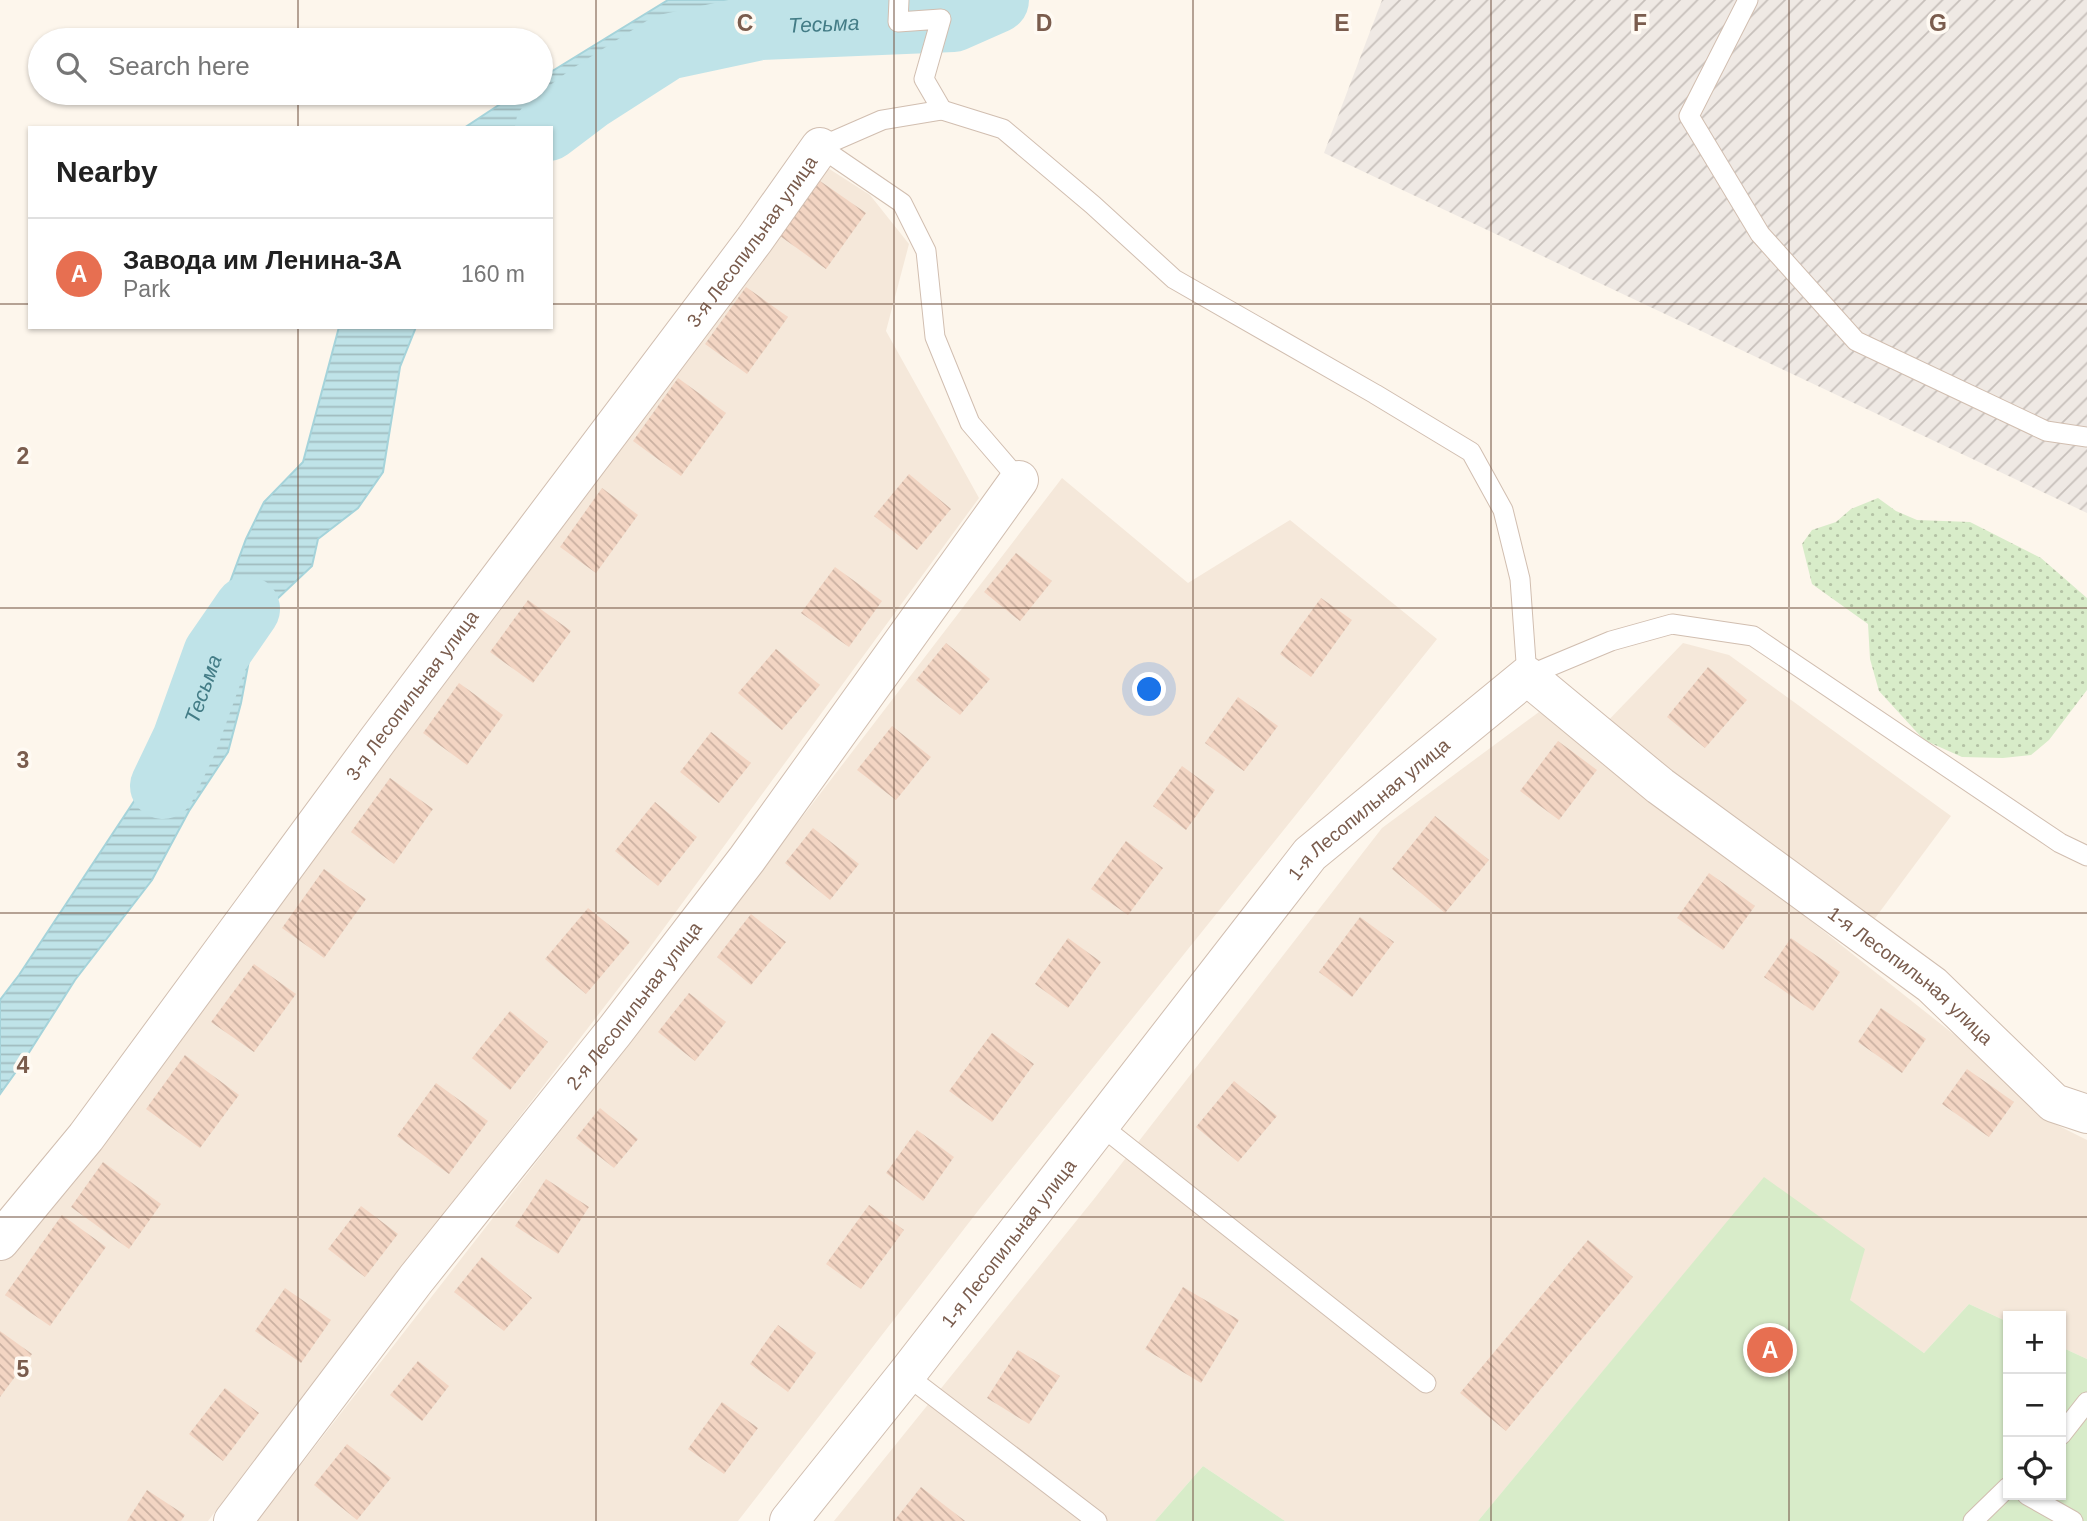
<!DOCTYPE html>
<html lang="en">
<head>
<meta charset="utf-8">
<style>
	:root { --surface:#fff; --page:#f6f6f6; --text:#222; --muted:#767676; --line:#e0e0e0; --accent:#e76f51 }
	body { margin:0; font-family:Arial,sans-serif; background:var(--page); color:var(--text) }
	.controls { position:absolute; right:21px; bottom:21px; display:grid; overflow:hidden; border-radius:0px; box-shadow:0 2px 5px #0004 }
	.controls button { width:63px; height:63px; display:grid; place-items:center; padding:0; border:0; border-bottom:2px solid var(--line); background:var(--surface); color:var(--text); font:35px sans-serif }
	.you { position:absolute; left:1150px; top:690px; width:24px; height:24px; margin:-18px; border:5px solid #fff; border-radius:50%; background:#1a73e8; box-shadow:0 0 0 10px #1a73e833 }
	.badge { display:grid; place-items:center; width:46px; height:46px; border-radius:50%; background:var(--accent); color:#fff; font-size:23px; font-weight:700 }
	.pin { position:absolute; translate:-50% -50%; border:4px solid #fff; box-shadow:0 2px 7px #0006 }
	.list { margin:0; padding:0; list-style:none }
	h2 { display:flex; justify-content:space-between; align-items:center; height:91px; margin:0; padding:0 28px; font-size:30px }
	h2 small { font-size:23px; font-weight:400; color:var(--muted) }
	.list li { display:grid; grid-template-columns:46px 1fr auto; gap:21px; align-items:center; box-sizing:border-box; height:112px; padding:0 28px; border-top:2px solid var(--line) }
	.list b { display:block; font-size:26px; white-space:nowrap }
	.list p { margin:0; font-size:23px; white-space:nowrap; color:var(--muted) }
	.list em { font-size:23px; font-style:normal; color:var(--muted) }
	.icon { flex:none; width:38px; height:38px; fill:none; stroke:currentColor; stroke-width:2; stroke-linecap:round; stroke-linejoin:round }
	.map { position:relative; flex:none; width:2087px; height:1521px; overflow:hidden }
	.search { position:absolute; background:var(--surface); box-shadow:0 2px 5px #0004; left:28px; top:28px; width:525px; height:77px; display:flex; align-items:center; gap:18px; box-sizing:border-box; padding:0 24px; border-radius:38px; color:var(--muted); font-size:26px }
	.panel { position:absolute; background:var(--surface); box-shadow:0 2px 5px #0004; left:28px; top:126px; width:525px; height:203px; border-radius:0px }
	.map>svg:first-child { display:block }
	.residential { fill:#f5e8da }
	.industrial { fill:url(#industrial-furrows) }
	.grass { fill:url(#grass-dots) }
	.green { fill:#d8ecc9 }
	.water { fill:url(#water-rules); stroke:#a5d3da; stroke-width:2 }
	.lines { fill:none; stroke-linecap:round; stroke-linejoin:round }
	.river { stroke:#bfe3e8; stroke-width:66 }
	.building { fill:url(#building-back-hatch) }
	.lane-casing { stroke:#d1beb0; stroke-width:21 }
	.street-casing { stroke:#d1beb0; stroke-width:40 }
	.lane { stroke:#fff; stroke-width:19 }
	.street { stroke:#fff; stroke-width:38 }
	.grid { fill:none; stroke:#7a5c4d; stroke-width:2; stroke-opacity:0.55 }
	.labels { text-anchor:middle; stroke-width:7; stroke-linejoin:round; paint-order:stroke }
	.street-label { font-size:19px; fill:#7a5c4d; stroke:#fffaf3 }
	.water-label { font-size:21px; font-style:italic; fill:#437c86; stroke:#fffaf3 }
	.grid-label { font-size:23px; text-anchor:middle; font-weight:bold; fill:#7a5c4d; stroke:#fffaf3; stroke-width:7; stroke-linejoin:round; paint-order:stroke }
</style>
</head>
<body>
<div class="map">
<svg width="2087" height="1521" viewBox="0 0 2087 1521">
	<defs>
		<pattern id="industrial-furrows" width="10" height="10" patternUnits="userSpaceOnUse" patternTransform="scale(1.75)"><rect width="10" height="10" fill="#efe9e4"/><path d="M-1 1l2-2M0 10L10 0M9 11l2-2" fill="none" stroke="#c7c0bb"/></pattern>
		<pattern id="grass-dots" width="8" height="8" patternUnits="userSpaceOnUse" patternTransform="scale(1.75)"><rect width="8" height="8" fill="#d8ecc9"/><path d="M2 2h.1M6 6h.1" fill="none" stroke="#b4c2a5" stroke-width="1.8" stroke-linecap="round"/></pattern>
		<pattern id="water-rules" width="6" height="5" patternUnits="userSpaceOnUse" patternTransform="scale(1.75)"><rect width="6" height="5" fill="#bfe3e8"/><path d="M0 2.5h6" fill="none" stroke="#a0bbbe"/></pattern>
		<pattern id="building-back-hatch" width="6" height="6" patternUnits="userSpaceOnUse" patternTransform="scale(1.75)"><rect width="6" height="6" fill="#f3d5c3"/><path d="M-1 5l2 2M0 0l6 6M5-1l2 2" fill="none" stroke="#cab0a1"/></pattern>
	</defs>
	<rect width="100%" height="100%" fill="#fdf6ec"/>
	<g class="residential">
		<path d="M820 163 870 195 909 244 886 331 979 498 645 954 208 1521H0V1258Z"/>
		<path d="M1062 478 1188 583 1290 520 1437 639 981 1207 738 1521H257L633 1038Z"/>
		<path d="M1683 643 1729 655 1951 816 1870 925 1602 727Z"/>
		<path d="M1539 712 1691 826 2000 1071 2053 1123 2087 1140V1359L2061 1347V1316H2008V1322L1969 1304 1924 1353 1849 1300 1764 1178 1478 1521H1285L1203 1466 1155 1521H834L1094 1199 1382 828Z"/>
	</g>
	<path class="industrial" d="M1382 0H2087V513L1324 153Z"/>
	<path class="grass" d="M1878 498 1896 511 1917 520 1970 522 2041 558 2087 598V690L2049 740 2031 755 2003 758 1962 757 1924 740 1879 691 1870 659 1868 624 1812 584 1802 544 1812 530 1836 522 1851 509Z"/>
	<g class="green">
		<path d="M1764 1177 1865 1249 1850 1300 1924 1353 1969 1304 2008 1322V1495H2061V1347L2087 1359V1521H1478Z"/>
		<path d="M1203 1466 1285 1521H1155Z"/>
	</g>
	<g class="water">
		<path d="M668 0H1003L941 19 911 26 851 18 807 20 691 36 631 77 577 127 551 146V128H464L517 93H541V78Z"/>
		<path d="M339 327H416L400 367 383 472 358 508 318 539 312 566 257 618 241 703 228 752 189 811 152 880 75 980 23 1062 0 1094V1000L19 975 203 697 212 631 246 539 264 502 303 462Z"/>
	</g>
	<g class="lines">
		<g class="river">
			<path id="s1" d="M548 128 589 97 667 47 760 27 953 19 996 0"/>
			<path id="s2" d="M163 786 185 740 216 654 247 609"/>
		</g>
	</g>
	<g class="building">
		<path d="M820 181 866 213 826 269 780 236Z"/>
		<path d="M746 287 788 317 747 374 705 344Z"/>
		<path d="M678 378 726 413 681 476 633 441Z"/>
		<path d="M909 474 951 509 917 550 874 516Z"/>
		<path d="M602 488 638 515 596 573 560 547Z"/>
		<path d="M1016 553 1052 581 1020 621 984 592Z"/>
		<path d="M835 567 882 601 849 647 801 613Z"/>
		<path d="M1321 598 1352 620 1311 677 1280 654Z"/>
		<path d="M528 600 571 631 533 683 490 652Z"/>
		<path d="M946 643 990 679 960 715 916 680Z"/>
		<path d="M776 649 820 685 782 730 738 693Z"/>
		<path d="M1708 667 1747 700 1705 748 1667 717Z"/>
		<path d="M459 683 503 715 467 765 423 733Z"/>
		<path d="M1238 697 1278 726 1244 771 1205 743Z"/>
		<path d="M892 726 931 757 896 800 857 770Z"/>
		<path d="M711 732 751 763 719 803 680 772Z"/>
		<path d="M1558 741 1597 770 1559 820 1520 791Z"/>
		<path d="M1182 766 1215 790 1186 830 1153 806Z"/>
		<path d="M390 778 433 809 394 864 351 832Z"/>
		<path d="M655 802 697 837 658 886 615 851Z"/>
		<path d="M1435 816 1489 860 1445 913 1392 869Z"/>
		<path d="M813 828 859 864 830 900 785 863Z"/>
		<path d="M1126 841 1163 868 1128 915 1091 889Z"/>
		<path d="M324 869 366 899 324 958 282 928Z"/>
		<path d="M1709 873 1755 906 1723 950 1677 918Z"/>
		<path d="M588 908 630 942 586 994 545 959Z"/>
		<path d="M751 914 786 942 751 985 717 957Z"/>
		<path d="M1360 917 1394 942 1352 997 1319 972Z"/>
		<path d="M1068 938 1101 962 1068 1008 1035 984Z"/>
		<path d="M1791 938 1840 972 1813 1011 1764 977Z"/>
		<path d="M254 964 296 994 254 1052 211 1022Z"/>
		<path d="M689 993 726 1022 695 1061 658 1032Z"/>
		<path d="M1881 1008 1926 1039 1902 1073 1858 1042Z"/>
		<path d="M510 1011 548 1042 510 1090 472 1058Z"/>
		<path d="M992 1033 1034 1064 992 1122 949 1091Z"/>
		<path d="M185 1055 239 1095 200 1148 146 1109Z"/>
		<path d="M1967 1069 2014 1102 1989 1137 1942 1104Z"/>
		<path d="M1234 1081 1277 1116 1238 1162 1196 1127Z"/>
		<path d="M436 1083 488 1121 449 1174 397 1136Z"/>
		<path d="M600 1108 638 1139 614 1168 576 1138Z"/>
		<path d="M917 1130 954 1157 923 1201 886 1173Z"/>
		<path d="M103 1162 161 1204 129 1249 71 1207Z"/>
		<path d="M546 1179 589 1207 558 1254 515 1226Z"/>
		<path d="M869 1205 904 1230 861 1289 826 1264Z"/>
		<path d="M361 1206 398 1234 365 1277 328 1249Z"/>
		<path d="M62 1215 106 1247 50 1326 5 1295Z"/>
		<path d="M1588 1240 1633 1277 1506 1431 1460 1393Z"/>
		<path d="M482 1257 532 1298 504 1331 454 1292Z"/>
		<path d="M1183 1287 1239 1320 1201 1383 1145 1349Z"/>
		<path d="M285 1288 331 1320 301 1363 255 1331Z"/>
		<path d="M778 1325 816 1353 788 1392 750 1364Z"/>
		<path d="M0 1331 32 1354 0 1397Z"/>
		<path d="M1018 1350 1060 1376 1029 1424 987 1398Z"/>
		<path d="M418 1361 449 1386 422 1421 390 1395Z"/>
		<path d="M225 1388 259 1413 223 1461 189 1434Z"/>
		<path d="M722 1402 758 1428 724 1474 688 1449Z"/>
		<path d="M347 1444 391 1478 357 1520 314 1485Z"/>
		<path d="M921 1487 965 1521H894Z"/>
		<path d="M147 1490 185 1515 181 1521H127Z"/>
	</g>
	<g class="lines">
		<g class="lane-casing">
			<g id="lane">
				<path d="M899 0 898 22 941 19 924 79 942 110"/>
				<path d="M1748 0 1689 116 1760 234 1856 341 2046 431 2087 437"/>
				<path d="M820 147 882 120 942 110 1003 129 1093 205 1174 279 1375 394 1471 452 1503 510 1520 579 1527 676 1611 641 1672 624 1753 636 2060 843 2087 856"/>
				<path d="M820 147 902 203 926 251 935 337 970 423 1019 480"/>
				<path d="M1100 1125 1426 1383"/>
				<path d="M906 1375 1097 1521"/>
				<path d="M2061 1435 2087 1402"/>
				<path d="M2027 1495 2073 1521"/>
				<path d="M1973 1521 2008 1487"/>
			</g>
		</g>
		<g class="street-casing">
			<g id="street">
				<path id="s3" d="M0 1241 86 1137 377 741 755 239 820 147"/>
				<path id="s4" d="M233 1521 416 1279 614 1032 747 859 1019 480"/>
				<path id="s5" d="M789 1521 906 1375 1310 854 1527 676 1660 786 1932 985 2054 1103 2087 1114"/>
			</g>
		</g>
		<use href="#lane" class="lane"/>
		<use href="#street" class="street"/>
	</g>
	<path class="grid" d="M298 0V40M596 0V1521M894 0V1521M1193 0V1521M1491 0V1521M1789 0V1521M298 93V128M0 304H30M551 304H2087M298 327V1521M0 608H2087M0 913H2087M0 1217H2087"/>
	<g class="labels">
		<g class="street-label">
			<text dy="7" stroke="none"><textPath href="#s3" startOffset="1251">3-я Лесопильная улица</textPath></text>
			<text dy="7" stroke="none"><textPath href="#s3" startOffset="684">3-я Лесопильная улица</textPath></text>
			<text dy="7" stroke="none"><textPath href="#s5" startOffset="920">1-я Лесопильная улица</textPath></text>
			<text dy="7" stroke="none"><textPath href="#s5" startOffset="1614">1-я Лесопильная улица</textPath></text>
			<text dy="7" stroke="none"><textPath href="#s4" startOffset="653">2-я Лесопильная улица</textPath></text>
			<text dy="7" stroke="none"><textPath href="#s5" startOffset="354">1-я Лесопильная улица</textPath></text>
		</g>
		<g class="water-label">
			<text dy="7" stroke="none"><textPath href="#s1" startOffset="303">Тесьма</textPath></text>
			<text dy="7" stroke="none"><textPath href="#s2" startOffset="105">Тесьма</textPath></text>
		</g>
	</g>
	<g class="grid-label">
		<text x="745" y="31">C</text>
		<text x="1044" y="31">D</text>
		<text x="1342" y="31">E</text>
		<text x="1640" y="31">F</text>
		<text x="1938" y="31">G</text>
		<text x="23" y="464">2</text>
		<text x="23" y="768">3</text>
		<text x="23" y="1073">4</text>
		<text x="23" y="1377">5</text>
	</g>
</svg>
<div class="controls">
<button>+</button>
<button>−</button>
<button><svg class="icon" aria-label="locate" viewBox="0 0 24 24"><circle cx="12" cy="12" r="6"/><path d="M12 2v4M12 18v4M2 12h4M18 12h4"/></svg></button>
</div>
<div class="you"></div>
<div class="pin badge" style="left:1770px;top:1350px">A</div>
<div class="search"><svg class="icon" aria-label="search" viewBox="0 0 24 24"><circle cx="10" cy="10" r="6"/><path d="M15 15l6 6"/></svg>Search here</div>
<section class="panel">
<h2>Nearby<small></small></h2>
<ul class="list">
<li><span class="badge">A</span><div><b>Завода им Ленина-3А</b><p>Park</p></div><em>160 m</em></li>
</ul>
</section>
</div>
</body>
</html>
